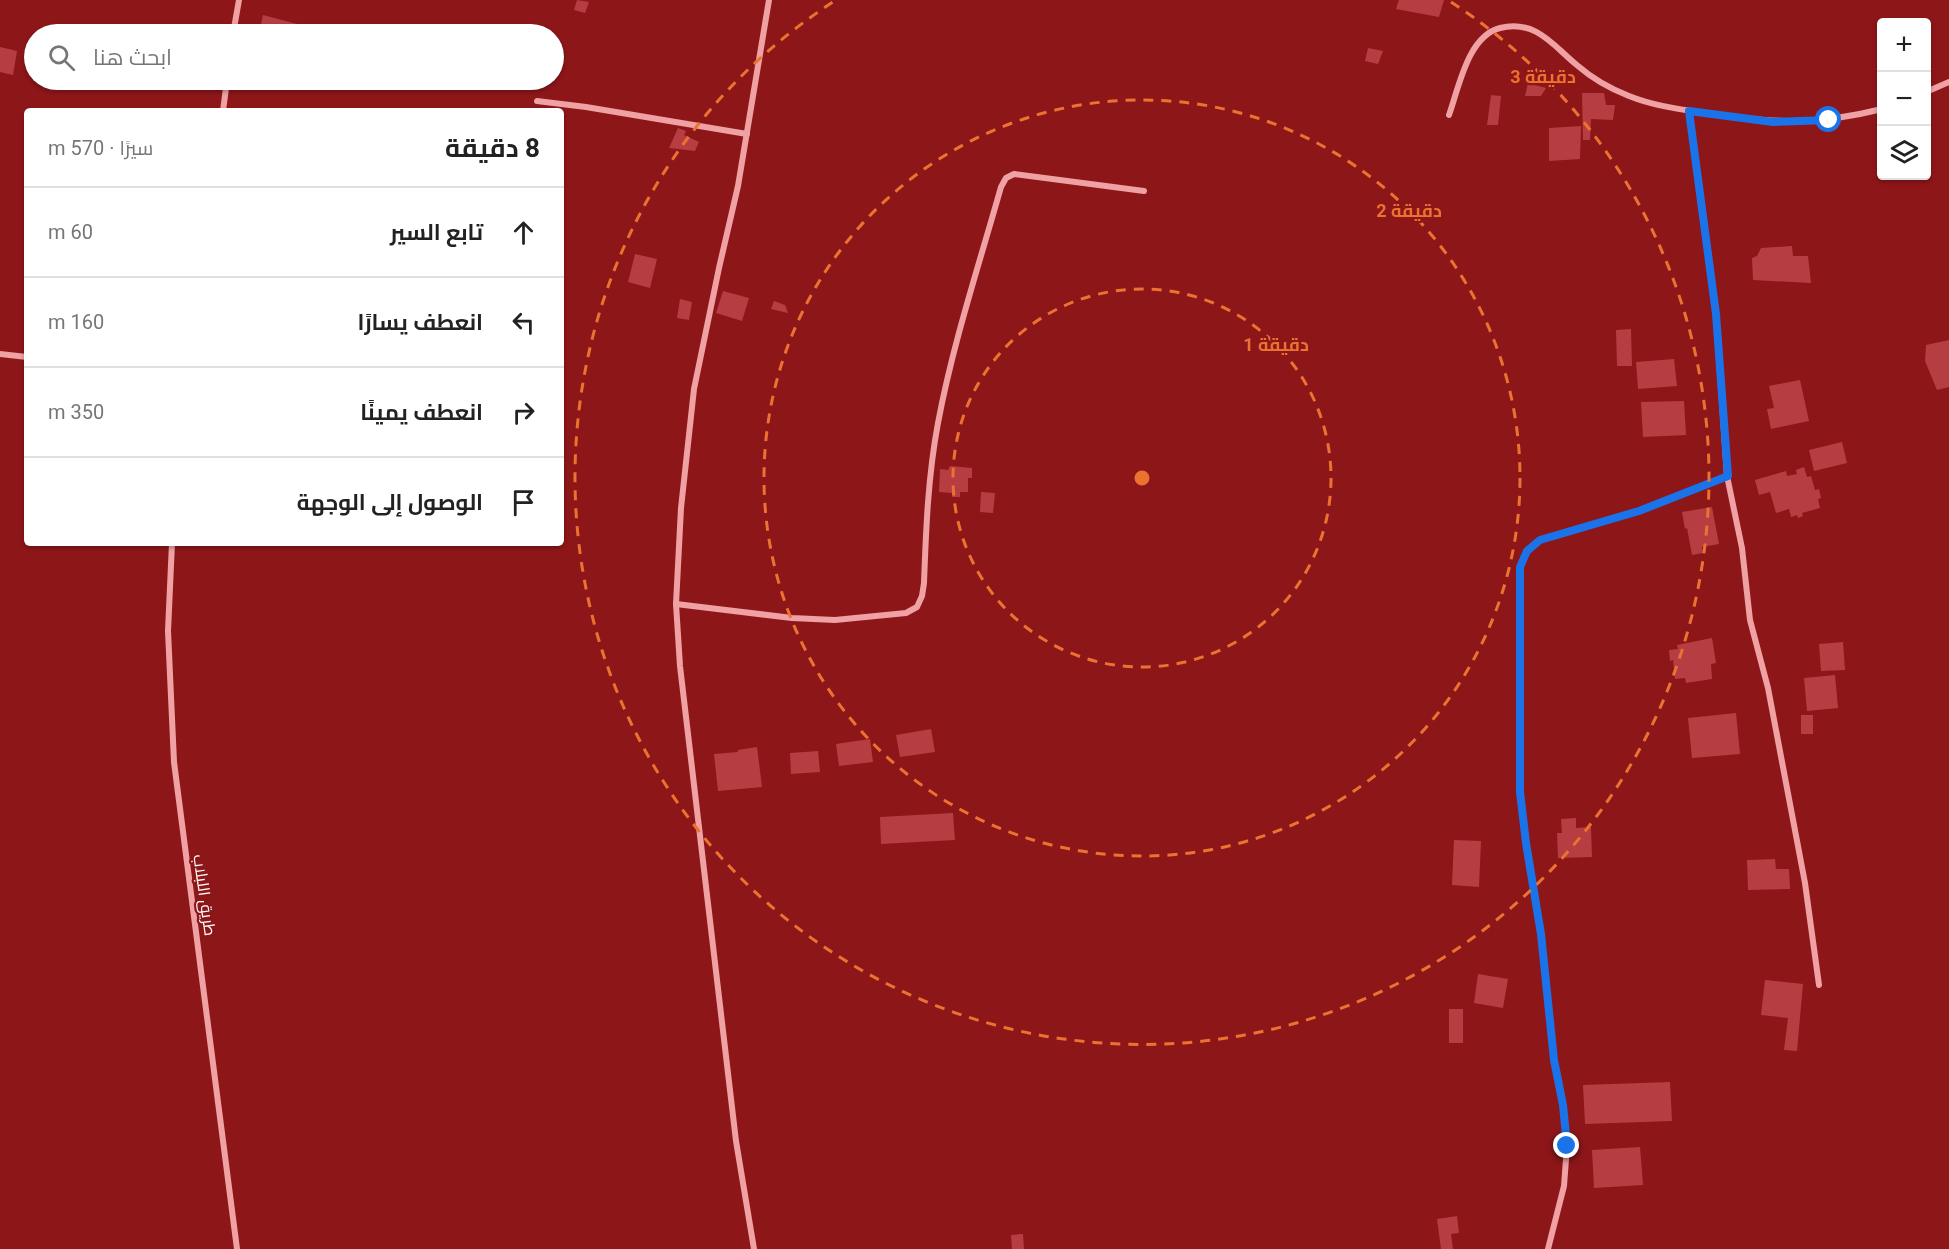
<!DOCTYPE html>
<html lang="ar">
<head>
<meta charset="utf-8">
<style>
	:root { --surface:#fff; --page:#f2f2f2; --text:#222; --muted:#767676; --line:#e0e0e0 }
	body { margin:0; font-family:Roboto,Cairo,sans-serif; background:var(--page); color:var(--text); direction:rtl }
	.controls { position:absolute; right:18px; top:18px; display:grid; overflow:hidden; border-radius:6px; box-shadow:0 2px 4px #0004 }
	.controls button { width:54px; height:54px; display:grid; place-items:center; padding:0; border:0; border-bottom:2px solid var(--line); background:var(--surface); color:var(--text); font:30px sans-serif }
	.stop { position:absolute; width:18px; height:18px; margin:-14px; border:4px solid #1a73e8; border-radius:50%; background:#fff }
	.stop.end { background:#1a73e8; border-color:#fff; box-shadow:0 2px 6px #0008 }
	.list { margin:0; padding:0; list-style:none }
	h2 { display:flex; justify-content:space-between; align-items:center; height:78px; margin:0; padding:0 24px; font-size:26px }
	h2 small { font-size:20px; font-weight:400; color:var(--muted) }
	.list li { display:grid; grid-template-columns:39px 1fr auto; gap:18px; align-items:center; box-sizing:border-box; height:90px; padding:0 24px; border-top:2px solid var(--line) }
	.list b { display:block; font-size:22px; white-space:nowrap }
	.list em { font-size:20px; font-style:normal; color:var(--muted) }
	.icon { flex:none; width:33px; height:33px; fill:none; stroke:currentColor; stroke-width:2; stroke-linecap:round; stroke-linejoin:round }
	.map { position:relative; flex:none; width:1949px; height:1249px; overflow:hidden; direction:ltr }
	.search { position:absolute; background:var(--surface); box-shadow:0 2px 4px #0004; left:24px; top:24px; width:540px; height:66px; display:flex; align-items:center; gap:15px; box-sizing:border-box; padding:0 21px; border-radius:33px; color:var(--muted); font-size:22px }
	.panel { position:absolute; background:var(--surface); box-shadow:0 2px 4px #0004; left:24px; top:108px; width:540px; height:438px; border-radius:6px; direction:rtl }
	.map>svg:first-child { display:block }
	.building { fill:#b63e43 }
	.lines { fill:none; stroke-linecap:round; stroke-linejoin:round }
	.minor { stroke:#efa1a4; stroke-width:6 }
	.route { stroke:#1a73e8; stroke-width:8 }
	.ring { fill:none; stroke:#eb7230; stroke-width:3; stroke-dasharray:10 8 }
	.labels { text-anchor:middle; stroke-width:4.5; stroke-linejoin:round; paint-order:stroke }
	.street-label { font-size:16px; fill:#fff; stroke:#8d1619 }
	.centre { fill:#eb7230; stroke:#8d1619; stroke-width:3 }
	.ring-label { font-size:18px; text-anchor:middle; font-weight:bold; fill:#eb7230; stroke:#8d1619; stroke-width:4.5; stroke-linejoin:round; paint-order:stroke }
</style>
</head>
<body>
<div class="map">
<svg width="1949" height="1249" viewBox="0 0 1949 1249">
	<rect width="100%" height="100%" fill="#8d1619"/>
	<g class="building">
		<path d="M577 0 589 2 585 13 574 10Z"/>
		<path d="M1399 0H1444L1439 17 1396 9Z"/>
		<path d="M263 15 297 24 296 28 303 29 302 34H259Z"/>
		<path d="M0 47 17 51 13 75 0 72Z"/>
		<path d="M1368 48 1383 51 1378 64 1365 61Z"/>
		<path d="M1528 83 1542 87 1546 88 1541 96H1525Z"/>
		<path d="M1582 93H1604L1606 105H1615L1613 120 1591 119 1590 140H1583Z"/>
		<path d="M1491 95 1501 96 1498 125H1487Z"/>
		<path d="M1581 126 1580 159 1549 161V128Z"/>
		<path d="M678 128 686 131 684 135 699 142 695 151 669 148Z"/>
		<path d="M1792 246 1793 256H1808L1811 283 1753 280 1752 258 1757 256 1761 248Z"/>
		<path d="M635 254 657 259 650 288 628 282Z"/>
		<path d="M723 291 749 298 742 321 716 313Z"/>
		<path d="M680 299 692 302 689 320 677 318Z"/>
		<path d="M774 301 785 305 788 313 771 309Z"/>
		<path d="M1631 329 1632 366H1617L1616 330Z"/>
		<path d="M1949 340V387L1937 390 1925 361 1926 345Z"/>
		<path d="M1674 359 1677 386 1638 389 1636 362Z"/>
		<path d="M1800 380 1809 421 1771 429 1767 409 1774 408 1769 386Z"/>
		<path d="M1684 401 1686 435 1643 437 1641 402Z"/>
		<path d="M1842 442 1847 463 1814 471 1809 450Z"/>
		<path d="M950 466 972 468V478H968V492H960V497H952V493L939 492 940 469 948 470Z"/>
		<path d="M1804 467 1807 477 1811 476 1815 490 1819 489 1821 498 1818 499 1820 508 1802 513 1803 516 1798 518 1797 515 1791 517 1789 509 1776 513 1770 492 1759 495 1755 480 1786 471 1787 476 1797 474 1796 470Z"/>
		<path d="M981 492 995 493 993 513 980 512Z"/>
		<path d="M1712 507 1719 544 1702 547 1703 553 1692 555 1687 528 1685 529 1682 512Z"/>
		<path d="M1712 638 1716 663 1711 664 1712 679 1686 683 1685 678 1675 679 1673 660 1670 661 1669 650 1678 649 1677 645Z"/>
		<path d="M1843 642 1845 670 1821 671 1819 644Z"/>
		<path d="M1835 675 1838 708 1807 711 1804 678Z"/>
		<path d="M1736 713 1740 754 1692 758 1688 718Z"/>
		<rect x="1801" y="715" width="12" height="19"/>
		<path d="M931 729 935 752 900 757 896 735Z"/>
		<path d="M870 739 873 762 839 766 836 744Z"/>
		<path d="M757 747 762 787 718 791 714 754 738 752V750Z"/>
		<path d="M818 751 820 772 791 774 790 753Z"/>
		<path d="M953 813 955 840 881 844 880 817Z"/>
		<path d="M1576 818V828L1591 827 1592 857 1558 858 1557 833H1562L1561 819Z"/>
		<path d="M1454 840 1481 841 1479 887 1452 885Z"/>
		<path d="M1775 859 1776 869H1789L1790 889 1748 890 1747 860Z"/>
		<path d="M1478 974 1508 979 1503 1008 1474 1003Z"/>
		<path d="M1765 980 1803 984 1797 1051 1784 1050 1788 1018 1761 1015Z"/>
		<rect x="1449" y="1009" width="14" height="34"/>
		<path d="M1670 1082 1672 1121 1585 1124 1583 1085Z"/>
		<path d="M1640 1147 1643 1185 1594 1188 1592 1150Z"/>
		<path d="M1457 1216 1459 1233 1451 1234 1453 1249H1441L1437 1219Z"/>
		<path d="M1023 1234 1024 1249H1012L1011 1235Z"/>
	</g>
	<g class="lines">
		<g class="minor">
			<path d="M233 34 239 0"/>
			<path d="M1926 92 1949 82"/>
			<path d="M537 101 586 107 747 134"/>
			<path d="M1689 110 1716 314 1727 476 1742 548 1750 620 1768 688 1805 883 1819 985"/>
			<path d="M223 111 227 80"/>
			<path d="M1449 115C1459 87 1468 36 1500 28 1537 19 1554 47 1578 66 1593 79 1611 89 1629 96 1654 106 1679 109 1705 113 1772 123 1815 126 1882 109"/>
			<path d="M0 354 27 357"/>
			<path d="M172 543 168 631 174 762 237 1249"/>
			<path d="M676 604 792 618 835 620 906 613 917 607 922 596 924 583C926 529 928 476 938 423 953 343 979 265 1001 187L1006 178 1014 174 1144 191"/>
			<path d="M754 1249 736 1141 680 666 676 604 681 508 694 389 719 268 738 186 769 0"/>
			<path d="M1548 1249 1564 1186 1567 1146 1563 1105 1554 1060 1541 934 1526 843 1520 792V567L1527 551 1540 540 1639 511 1727 476"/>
		</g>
	</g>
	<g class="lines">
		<path class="route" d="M1567 1146 1563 1105 1554 1060 1541 934 1526 843 1520 792V567L1527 551 1540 540 1639 511 1728 476 1716 314 1689 111 1773 122 1829 120"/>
	</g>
	<g class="ring">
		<circle cx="1142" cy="478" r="189"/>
		<circle cx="1142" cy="478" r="378"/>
		<path d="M1451 2A567 567 0 1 1 833 2"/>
	</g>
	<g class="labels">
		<g class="street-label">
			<text transform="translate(205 895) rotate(82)" y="6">طريق اللبلاب</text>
		</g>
	</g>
	<circle cx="1142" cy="478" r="9" class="centre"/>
	<g class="ring-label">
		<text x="1543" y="83">3 دقيقة</text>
		<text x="1409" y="217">2 دقيقة</text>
		<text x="1276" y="351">1 دقيقة</text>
	</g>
</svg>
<div class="controls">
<button>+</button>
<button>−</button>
<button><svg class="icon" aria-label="layers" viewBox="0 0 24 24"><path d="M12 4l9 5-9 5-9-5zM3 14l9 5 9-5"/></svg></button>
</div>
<div class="stop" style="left:1829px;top:120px"></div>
<div class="stop end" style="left:1567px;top:1146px"></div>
<div class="search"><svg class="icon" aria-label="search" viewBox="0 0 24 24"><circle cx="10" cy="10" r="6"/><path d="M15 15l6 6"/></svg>ابحث هنا</div>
<section class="panel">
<h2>8 دقيقة<small>سيرًا · 570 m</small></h2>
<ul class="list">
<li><svg class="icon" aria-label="ahead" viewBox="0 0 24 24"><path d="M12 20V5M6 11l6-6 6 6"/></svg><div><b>تابع السير</b></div><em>60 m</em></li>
<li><svg class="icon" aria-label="left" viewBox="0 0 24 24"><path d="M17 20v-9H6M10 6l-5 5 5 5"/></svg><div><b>انعطف يسارًا</b></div><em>160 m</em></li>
<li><svg class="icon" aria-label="right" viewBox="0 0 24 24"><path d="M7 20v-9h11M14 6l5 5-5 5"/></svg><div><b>انعطف يمينًا</b></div><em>350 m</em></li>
<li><svg class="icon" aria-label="arrive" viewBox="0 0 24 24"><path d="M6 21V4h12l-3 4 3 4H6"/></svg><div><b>الوصول إلى الوجهة</b></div></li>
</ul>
</section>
</div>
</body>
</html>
